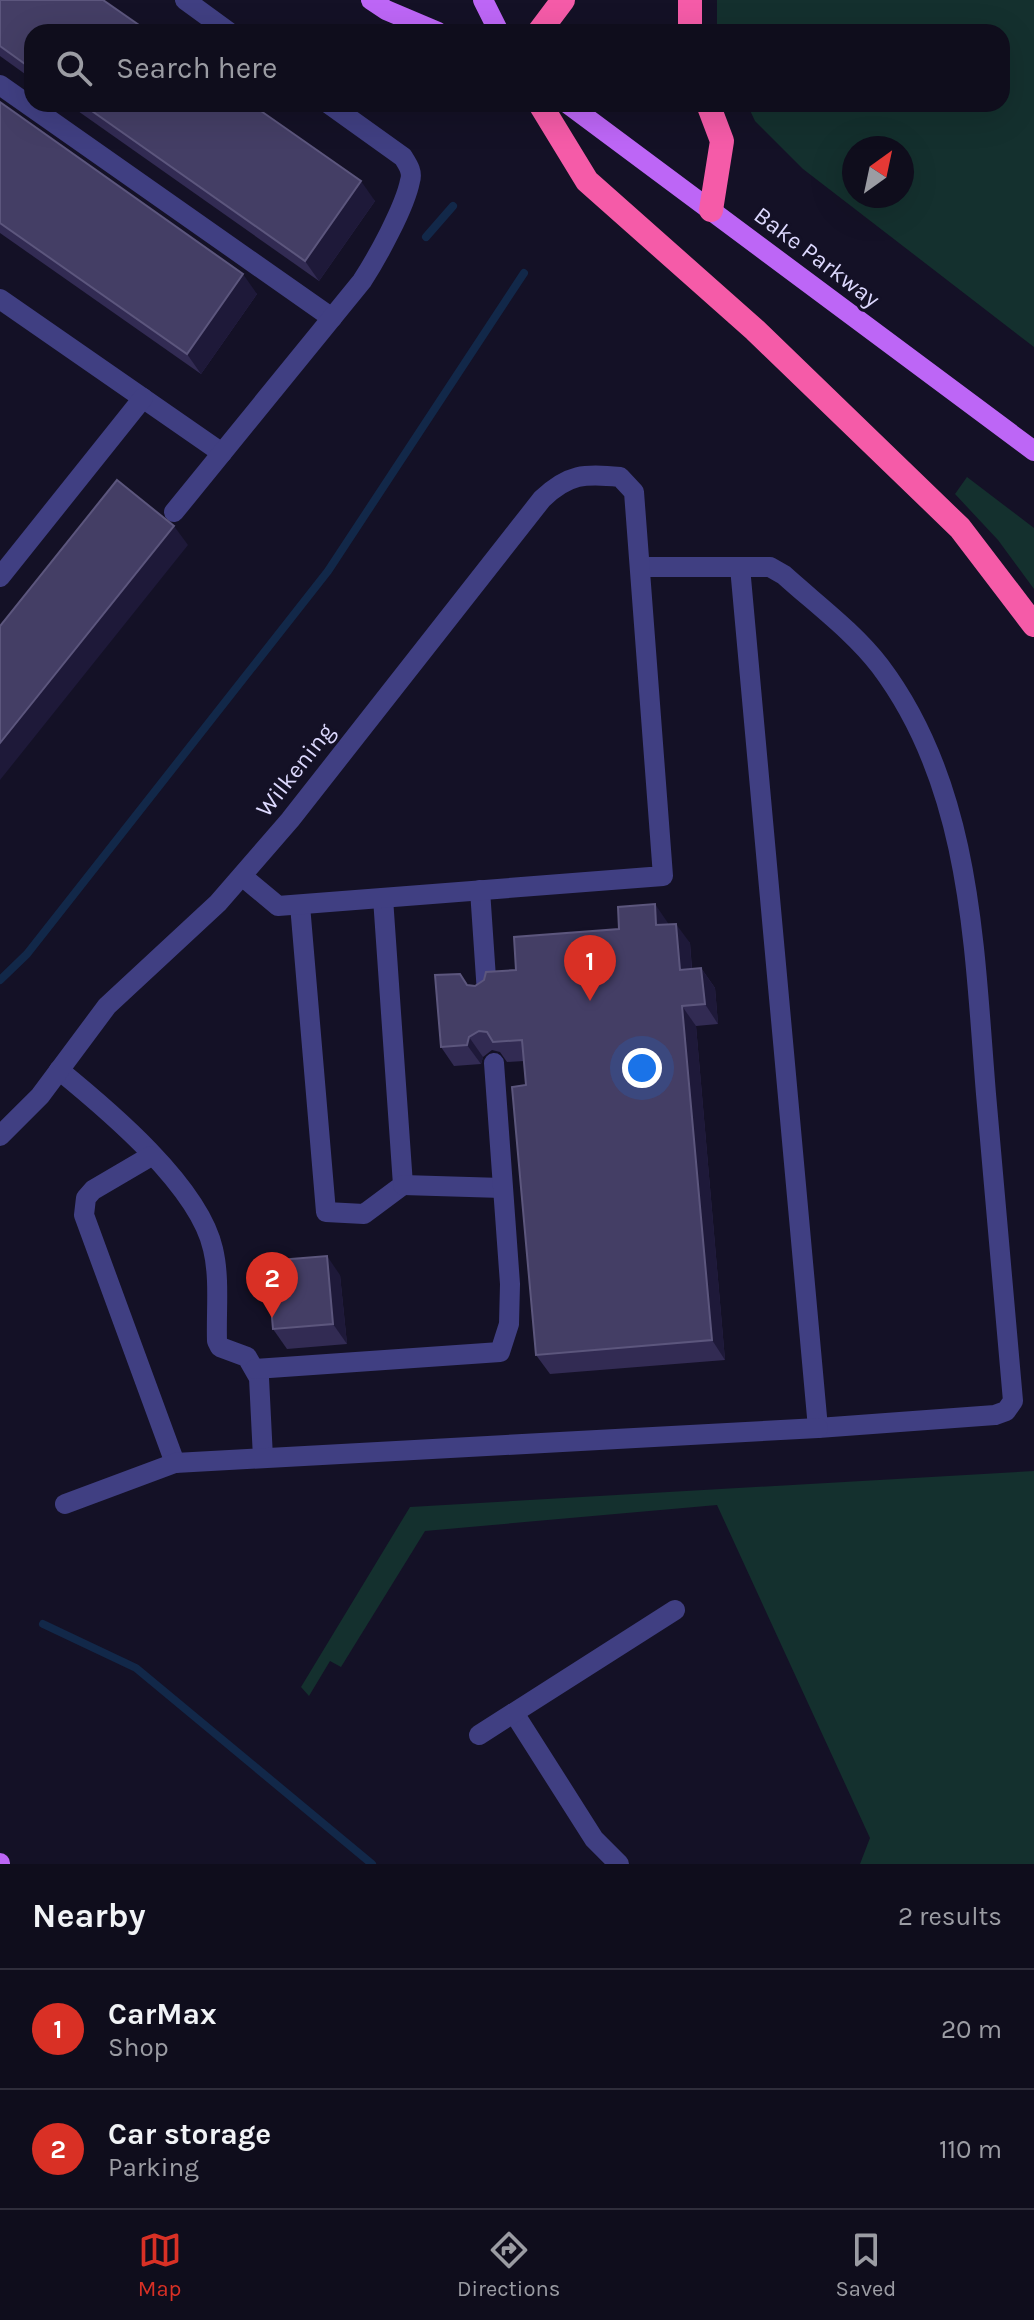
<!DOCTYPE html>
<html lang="en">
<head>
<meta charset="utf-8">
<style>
	:root { --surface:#0f0d1c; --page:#181625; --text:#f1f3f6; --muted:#9b9ca3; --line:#2f2d3b; --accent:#d93025 }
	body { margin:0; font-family:Karla,sans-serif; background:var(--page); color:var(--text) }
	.compass { position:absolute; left:842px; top:136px; width:72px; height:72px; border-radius:50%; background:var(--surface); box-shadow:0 8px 32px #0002; rotate:33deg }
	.you { position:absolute; left:642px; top:1068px; width:28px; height:28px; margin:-20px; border:6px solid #fff; border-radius:50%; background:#1a73e8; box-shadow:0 0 0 12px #1a73e833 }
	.badge { display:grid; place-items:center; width:52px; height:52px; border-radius:50%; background:var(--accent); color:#fff; font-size:26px; font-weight:700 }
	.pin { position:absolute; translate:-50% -66px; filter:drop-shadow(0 2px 4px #0008) }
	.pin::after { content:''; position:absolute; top:42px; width:28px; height:24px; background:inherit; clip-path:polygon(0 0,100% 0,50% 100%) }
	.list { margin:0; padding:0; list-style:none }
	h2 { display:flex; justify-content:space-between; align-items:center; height:104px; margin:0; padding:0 32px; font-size:34px }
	h2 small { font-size:26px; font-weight:400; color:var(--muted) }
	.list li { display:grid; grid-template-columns:52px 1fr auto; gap:24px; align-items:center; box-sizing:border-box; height:120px; padding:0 32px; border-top:2px solid var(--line) }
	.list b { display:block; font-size:30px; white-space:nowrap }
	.list p { margin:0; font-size:26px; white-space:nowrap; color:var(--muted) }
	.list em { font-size:26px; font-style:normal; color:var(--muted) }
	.icon { flex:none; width:44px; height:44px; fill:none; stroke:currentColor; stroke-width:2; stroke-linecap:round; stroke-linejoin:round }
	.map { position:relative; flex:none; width:1034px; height:1864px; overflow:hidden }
	.search { position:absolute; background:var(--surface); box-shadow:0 8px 32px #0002; left:24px; right:24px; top:24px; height:88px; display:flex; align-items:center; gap:20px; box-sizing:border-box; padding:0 28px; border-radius:24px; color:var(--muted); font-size:30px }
	.sheet { height:344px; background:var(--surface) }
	nav { display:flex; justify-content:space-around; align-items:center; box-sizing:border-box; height:112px; border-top:2px solid var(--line); background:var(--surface); font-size:22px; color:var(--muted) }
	nav a { display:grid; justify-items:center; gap:4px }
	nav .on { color:var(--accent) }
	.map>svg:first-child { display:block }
	.green { fill:#14302e; fill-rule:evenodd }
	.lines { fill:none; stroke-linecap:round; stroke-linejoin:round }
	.stream { stroke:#122849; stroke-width:8 }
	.minor { stroke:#403f82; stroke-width:20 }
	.major { stroke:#bd66f6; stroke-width:20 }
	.highway { stroke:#f55ba8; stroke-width:24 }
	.wall { fill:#322b53 }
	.shaded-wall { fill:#1e1939 }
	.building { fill:#443e65; stroke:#5c567d; stroke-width:2 }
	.labels { text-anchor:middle; stroke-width:6; stroke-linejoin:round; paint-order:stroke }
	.street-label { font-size:24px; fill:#dcd8fd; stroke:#141126 }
</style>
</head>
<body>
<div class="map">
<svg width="1034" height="1864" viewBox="0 0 1034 1864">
	<rect width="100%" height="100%" fill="#141126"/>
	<g class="green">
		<path d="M717 0H1034V347L803 169 755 121 747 104H1002V32H717ZM854 148H902V196H854Z"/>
		<path d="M967 477 1034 528V589L998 540 955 494Z"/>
		<path d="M1034 1471V1864H860L870 1838 717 1505 425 1531 341 1667 330 1661 309 1696 301 1687 410 1507Z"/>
	</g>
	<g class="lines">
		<g class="stream">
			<path d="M426 237 453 206"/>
			<path d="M0 980 27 954 328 571 524 273"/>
			<path d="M43 1624 136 1668 372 1864"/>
		</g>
		<g class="minor">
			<path d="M185 0 229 32"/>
			<path d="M0 85 332 318"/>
			<path d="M0 299 222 453"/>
			<path d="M174 512 362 281C377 258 405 207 410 181 413 172 408 165 403 157L329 104"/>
			<path d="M640 567H770L784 575C816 604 854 632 880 666 972 788 974 948 986 1094 995 1196 1004 1299 1013 1401L1006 1411 995 1415 818 1428 740 567"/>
			<path d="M0 577 143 398"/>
			<path d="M480 890 487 993"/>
			<path d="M300 905 326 1212 364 1214 403 1185 383 898"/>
			<path d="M59 1070C108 1110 199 1186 213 1249 220 1278 216 1312 217 1341L220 1347 247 1357 259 1378 263 1458"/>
			<path d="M0 1136 40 1096 107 1006 218 903 290 820 542 499C568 474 585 473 620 477L634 492 663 876 278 906 242 876"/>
			<path d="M151 1156 93 1190 86 1198 84 1215 175 1463"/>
			<path d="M403 1185 502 1188"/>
			<path d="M255 1369 500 1352 509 1324 510 1284 494 1063"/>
			<path d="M65 1504 175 1463 818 1428"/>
			<path d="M514 1713 594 1839 619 1864"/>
			<path d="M479 1735 675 1610"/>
		</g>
		<g class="major">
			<path d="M371 0 386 10 438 32"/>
			<path d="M483 0 499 32"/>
			<path d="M568 104 1034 451"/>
			<path d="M0 1863V1864"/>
		</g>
		<g class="highway">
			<path d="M690 0V32"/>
			<path d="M539 32 563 0"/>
			<path d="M540 104 587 181 755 330 960 528 1034 625"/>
			<path d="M708 104 722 141 711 210"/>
		</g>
	</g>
	<g class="wall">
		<path d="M0 0 32 32V79L0 56Z"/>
		<path d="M0 102 257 294 201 374 0 233Z"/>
		<path d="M68 104H251L375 201 319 281Z"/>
		<path d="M668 924 690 943 692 969 701 968 715 988 718 1024 696 1026 725 1360 550 1374 536 1355 526 1085 524 1061 507 1062 500 1052 492 1050 483 1057 481 1064 454 1066 441 1047 460 974 468 985 475 986 619 929Z"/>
		<path d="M340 1275 347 1344 287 1349 273 1329Z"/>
	</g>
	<g class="shaded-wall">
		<path d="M361 181 375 201 319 281 305 261Z"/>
		<path d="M243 274 257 294 201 374 187 354Z"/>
		<path d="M174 526 188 545 0 780V743Z"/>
		<path d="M655 904 668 923 670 944 656 925Z"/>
		<path d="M676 924 690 943 693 990 680 970Z"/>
		<path d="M701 968 715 988 718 1024 705 1004Z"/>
		<path d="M682 1006 696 1026 725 1360 712 1340Z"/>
		<path d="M469 1037 483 1057 481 1064 467 1045Z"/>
		<path d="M327 1256 340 1275 347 1344 333 1324Z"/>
	</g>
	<g class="building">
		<path d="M0 0H103L149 32H32V69L0 46Z"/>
		<path d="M0 102 243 274 187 354 0 223Z"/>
		<path d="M82 104H251L361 181 305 261Z"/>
		<path d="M117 480 174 526 0 743V626Z"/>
		<path d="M655 904 656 925 676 924 680 970 701 968 705 1004 682 1006 712 1340 536 1355 512 1087 526 1085 522 1040 493 1042 487 1032 479 1031 469 1037 467 1045 441 1047 435 975 460 974 467 985 475 986 484 980 486 972 516 970 514 937 619 929 618 907Z"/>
		<path d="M327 1256 333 1324 273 1329 267 1261Z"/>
	</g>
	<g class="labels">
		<g class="street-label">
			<text transform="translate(817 257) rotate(37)" y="8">Bake Parkway</text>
			<text transform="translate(295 770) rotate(-52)" y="8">Wilkening</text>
		</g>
	</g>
</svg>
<svg class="compass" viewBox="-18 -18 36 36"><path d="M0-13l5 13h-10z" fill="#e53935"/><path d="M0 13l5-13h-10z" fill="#9b9ca3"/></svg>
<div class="you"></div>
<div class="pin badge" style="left:590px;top:1001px">1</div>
<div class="pin badge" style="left:272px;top:1318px">2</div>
<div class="search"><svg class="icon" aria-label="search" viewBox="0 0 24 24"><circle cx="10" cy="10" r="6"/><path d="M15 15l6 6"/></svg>Search here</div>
</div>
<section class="sheet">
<h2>Nearby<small>2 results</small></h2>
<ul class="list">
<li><span class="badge">1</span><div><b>CarMax</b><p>Shop</p></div><em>20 m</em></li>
<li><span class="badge">2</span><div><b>Car storage</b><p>Parking</p></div><em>110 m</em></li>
</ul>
</section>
<nav>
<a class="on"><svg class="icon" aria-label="map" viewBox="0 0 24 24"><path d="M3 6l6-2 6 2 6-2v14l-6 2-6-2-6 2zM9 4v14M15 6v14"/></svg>Map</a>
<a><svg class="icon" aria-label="directions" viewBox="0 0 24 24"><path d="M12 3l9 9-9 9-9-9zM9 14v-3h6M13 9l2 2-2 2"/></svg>Directions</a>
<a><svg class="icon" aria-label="saved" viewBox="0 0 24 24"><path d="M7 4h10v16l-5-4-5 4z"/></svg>Saved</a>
</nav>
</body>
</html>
